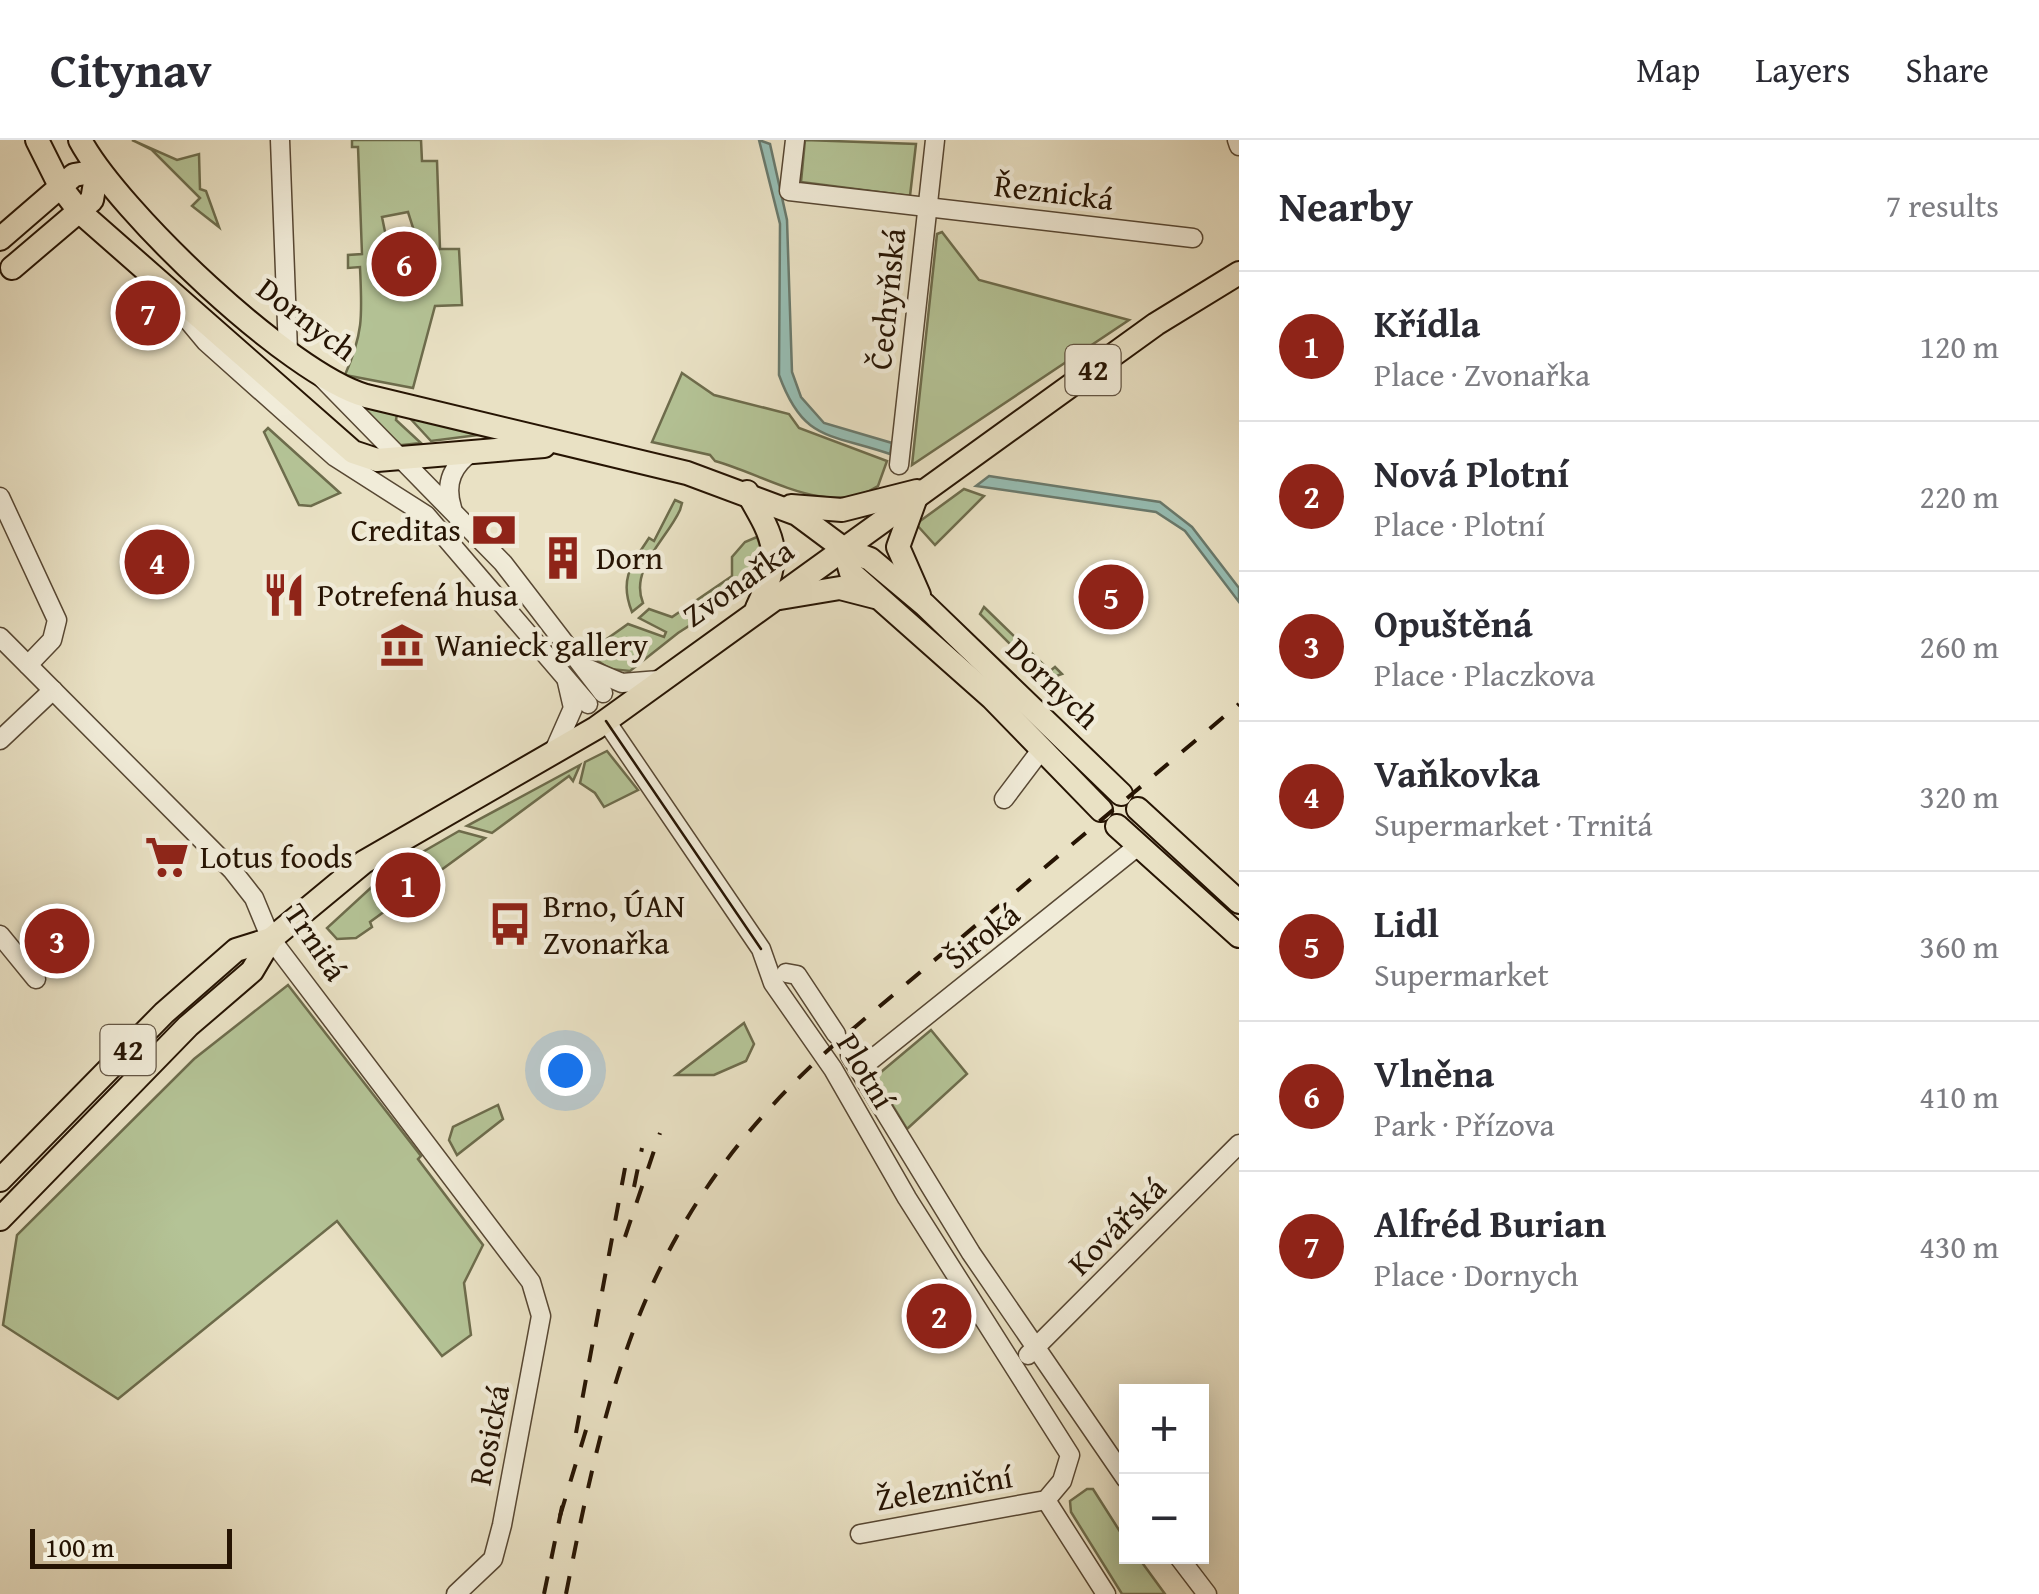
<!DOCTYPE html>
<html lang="en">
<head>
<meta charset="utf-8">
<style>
	:root { --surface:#fff; --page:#f7f7f7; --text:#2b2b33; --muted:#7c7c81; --line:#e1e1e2; --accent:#8f2418 }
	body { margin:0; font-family:"Gentium Book Plus",serif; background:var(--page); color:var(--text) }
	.controls { position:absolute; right:30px; bottom:30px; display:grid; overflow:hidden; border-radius:0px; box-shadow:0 5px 25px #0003 }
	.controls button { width:90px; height:90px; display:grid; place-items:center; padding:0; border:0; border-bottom:2px solid var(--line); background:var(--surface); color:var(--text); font:50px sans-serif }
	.scale { position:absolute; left:30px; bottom:25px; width:202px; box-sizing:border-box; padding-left:10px; border:5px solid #261403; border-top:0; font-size:28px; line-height:35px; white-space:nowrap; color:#261403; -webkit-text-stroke:8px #f1ecd9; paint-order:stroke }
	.you { position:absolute; left:565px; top:930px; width:35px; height:35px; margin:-25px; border:8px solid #fff; border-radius:50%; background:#1a73e8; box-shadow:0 0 0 15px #1a73e833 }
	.badge { display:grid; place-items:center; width:65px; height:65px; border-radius:50%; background:var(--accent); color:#fff; font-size:32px; font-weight:700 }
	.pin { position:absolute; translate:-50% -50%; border:5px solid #fff; box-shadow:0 2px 10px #0006 }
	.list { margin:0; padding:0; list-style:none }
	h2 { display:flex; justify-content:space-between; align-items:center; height:130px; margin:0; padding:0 40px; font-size:42px }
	h2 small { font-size:32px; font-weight:400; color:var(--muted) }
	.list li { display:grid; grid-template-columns:65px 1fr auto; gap:30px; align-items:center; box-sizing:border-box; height:150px; padding:0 40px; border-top:2px solid var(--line) }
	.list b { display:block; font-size:38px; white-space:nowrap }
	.list p { margin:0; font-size:32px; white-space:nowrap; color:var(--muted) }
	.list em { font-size:32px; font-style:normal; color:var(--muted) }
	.map { position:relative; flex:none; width:1239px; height:1454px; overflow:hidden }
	header { display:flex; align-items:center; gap:60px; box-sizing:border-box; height:140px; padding:0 50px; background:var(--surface); border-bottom:2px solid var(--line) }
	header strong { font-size:48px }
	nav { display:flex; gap:55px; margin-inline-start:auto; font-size:35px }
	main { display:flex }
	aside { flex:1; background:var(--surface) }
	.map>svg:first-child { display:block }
	.green { fill:#b4c396; stroke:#6d6c4c; stroke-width:2.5; fill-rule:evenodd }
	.water { fill:#97beb4; stroke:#6a7a6d; stroke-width:2.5 }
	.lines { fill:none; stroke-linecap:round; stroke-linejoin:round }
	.minor-casing { stroke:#574733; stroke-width:21 }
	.major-casing { stroke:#261403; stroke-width:26 }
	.minor { stroke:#f1ecd9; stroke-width:18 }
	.major { stroke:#e9e1c4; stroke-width:22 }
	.tram { stroke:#261403; stroke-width:2.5 }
	.rail { stroke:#261403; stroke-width:4; stroke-dasharray:18 18; stroke-linecap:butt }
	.labels { text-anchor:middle; stroke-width:9; stroke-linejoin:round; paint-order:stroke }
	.shield { fill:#f1ecd9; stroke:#635543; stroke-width:2.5 }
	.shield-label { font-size:30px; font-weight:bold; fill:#261403 }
	.street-label { font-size:32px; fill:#261403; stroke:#f1ecd9 }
	.poi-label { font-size:32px; fill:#261403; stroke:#f1ecd9; text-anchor:start }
</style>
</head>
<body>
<header>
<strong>Citynav</strong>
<nav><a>Map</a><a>Layers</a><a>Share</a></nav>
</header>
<main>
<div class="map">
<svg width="1239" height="1454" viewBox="0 0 1239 1454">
	<rect width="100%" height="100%" fill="#e9e1c4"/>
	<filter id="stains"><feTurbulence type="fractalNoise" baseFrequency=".002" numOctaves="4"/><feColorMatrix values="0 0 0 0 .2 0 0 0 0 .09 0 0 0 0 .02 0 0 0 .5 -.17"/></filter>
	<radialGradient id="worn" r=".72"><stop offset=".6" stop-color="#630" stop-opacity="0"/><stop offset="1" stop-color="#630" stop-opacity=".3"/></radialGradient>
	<g class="green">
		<path d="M132 0 177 20 199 14 200 49 206 51 219 87 192 66 200 58 152 10Z"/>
		<path d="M352 0H421L422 21H437L440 109H459L462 165 435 166 413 248 345 235C364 191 362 175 360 127L348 128V115L362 114 358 7H352ZM408 72 422 116 391 121 382 77Z"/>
		<path d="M805 0 916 4 910 56 801 42Z"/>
		<path d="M942 92 979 140 1129 180 912 325 937 94Z"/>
		<path d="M682 233 714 255 789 274 799 288 887 321 878 346C829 379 764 334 715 321L710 315 652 302Z"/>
		<path d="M346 262 397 274 396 280 421 303 393 306Z"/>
		<path d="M407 275 486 294 431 301Z"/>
		<path d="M268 288 340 353 311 366 299 365 264 292Z"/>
		<path d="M964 349 984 356 935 405 916 384Z"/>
		<path d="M675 360 682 363 680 370C667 399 629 429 643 463L632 472C619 440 631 425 649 398L654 401Z"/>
		<path d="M757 397C764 414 764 431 751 446L678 493 630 531 610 529 598 521 594 508 628 484 664 497 666 492 639 478 649 469 672 477 732 436V417L745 402Z"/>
		<path d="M984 467 1050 531 1055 527 1062 534 1048 539 1041 535 980 474Z"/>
		<path d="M607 611 638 650 604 667 595 653 580 643 585 622Z"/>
		<path d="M580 625 573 641 569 636 492 693 467 686Z"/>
		<path d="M459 691 485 698 370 782 372 787 356 798 337 799 327 788 388 732Z"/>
		<path d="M288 845 421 1016 418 1019 483 1105 464 1143 471 1195 442 1216 337 1081 118 1259 3 1185 17 1095 194 919Z"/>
		<path d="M744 883 754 904 746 921 714 935H676Z"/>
		<path d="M931 890 967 934 907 989 875 937Z"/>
		<path d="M498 965 503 979 457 1015 449 1000 453 987Z"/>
		<path d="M1087 1349H1093L1126 1401V1416L1138 1417 1165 1454H1122L1071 1372 1070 1361Z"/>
	</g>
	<g class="water">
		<path d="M759 0 770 4 787 80 792 232 801 257 824 283 892 303 890 314C828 293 803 301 779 235L780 84Z"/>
		<path d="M989 336 1160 362 1192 387 1239 448V462L1185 391 1156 372 976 346Z"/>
	</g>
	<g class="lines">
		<g class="minor-casing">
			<g id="minor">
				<path d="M280 0 288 211"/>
				<path d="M795 0 789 51 1193 98"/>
				<path d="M1237 0 1239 6"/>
				<path d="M171 160 206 202 335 317 426 375 588 564"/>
				<path d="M321 237 503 423 603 553"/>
				<path d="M899 325 935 0"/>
				<path d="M0 357 57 480 52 500 28 525"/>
				<path d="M452 368C444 342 453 325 474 310"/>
				<path d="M0 497 232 730 254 758 271 799 531 1142 541 1176 502 1385 493 1419 456 1454"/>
				<path d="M589 529 622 543 659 540"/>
				<path d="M606 581 761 809 773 843 833 929 907 1058 1070 1315 1062 1341 1046 1360 860 1394"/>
				<path d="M0 600 53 550"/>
				<path d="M554 611 573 568 567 542"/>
				<path d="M1004 659 1041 610"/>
				<path d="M0 795 36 839"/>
				<path d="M786 833 797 835 836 894"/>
				<path d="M850 915 971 1113 1126 1339"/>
				<path d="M861 928 1138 706"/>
				<path d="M1028 1215 1239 1004"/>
				<path d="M1046 1360 1106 1454"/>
				<path d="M1178 1416 1207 1454"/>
			</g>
		</g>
		<g class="major-casing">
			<g id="major">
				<path d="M37 0 60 46 80 72 353 312 377 320 544 306"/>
				<path d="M80 0C118 71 289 234 366 256L687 333 797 374 844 409 870 419 925 465 1121 654"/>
				<path d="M0 99 74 35 97 31"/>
				<path d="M12 128 92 60 97 31"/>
				<path d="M747 352C776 402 783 413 757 468"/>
				<path d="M915 360 898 407 919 455"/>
				<path d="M791 366 842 370 917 351"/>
				<path d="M844 409 851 433 992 558 1101 670"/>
				<path d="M780 458 840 448 875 457"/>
				<path d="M1138 669 1239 762"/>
				<path d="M1117 686 1239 796"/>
				<path d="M0 1040 164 873 236 810 271 799"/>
				<path d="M0 1079 188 886 252 831 271 799 364 722 596 588 1156 184 1239 133"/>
			</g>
		</g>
		<use href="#minor" class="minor"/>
		<use href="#major" class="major"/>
		<path class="tram" d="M606 581 761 809"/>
		<g class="rail">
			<path d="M634 1047 642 1008"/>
			<path d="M625 1097 660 993"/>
			<path d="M576 1293 625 1028"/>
			<path d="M560 1376 589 1280"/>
			<path d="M544 1454 563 1362"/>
			<path d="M566 1454C612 1220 651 1068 836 903L1239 564"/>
		</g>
	</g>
	<defs>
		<g id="bank-bare" transform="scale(3.45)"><path d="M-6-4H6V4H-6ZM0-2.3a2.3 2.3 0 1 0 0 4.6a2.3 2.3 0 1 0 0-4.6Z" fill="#8f2418" stroke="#f1ecd9" stroke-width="2.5" paint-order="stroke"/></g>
		<g id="building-bare" transform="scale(3.45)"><path d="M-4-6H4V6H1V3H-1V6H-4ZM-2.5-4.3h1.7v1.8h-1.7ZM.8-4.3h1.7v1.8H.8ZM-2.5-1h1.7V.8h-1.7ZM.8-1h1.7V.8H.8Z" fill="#8f2418" stroke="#f1ecd9" stroke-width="2.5" paint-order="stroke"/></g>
		<g id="restaurant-bare" transform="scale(3.45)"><path d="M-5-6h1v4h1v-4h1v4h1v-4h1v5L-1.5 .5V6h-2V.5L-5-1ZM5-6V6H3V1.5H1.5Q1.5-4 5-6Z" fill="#8f2418" stroke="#f1ecd9" stroke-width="2.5" paint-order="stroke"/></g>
		<g id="museum-bare" transform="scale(3.45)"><path d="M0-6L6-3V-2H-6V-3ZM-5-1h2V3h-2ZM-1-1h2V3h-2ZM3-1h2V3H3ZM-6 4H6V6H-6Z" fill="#8f2418" stroke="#f1ecd9" stroke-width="2.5" paint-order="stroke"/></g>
		<g id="supermarket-bare" transform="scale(3.45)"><path d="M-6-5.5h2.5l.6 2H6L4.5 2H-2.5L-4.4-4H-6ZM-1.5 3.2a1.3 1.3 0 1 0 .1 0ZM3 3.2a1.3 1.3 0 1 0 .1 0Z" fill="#8f2418" stroke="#f1ecd9" stroke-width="2.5" paint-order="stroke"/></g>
		<g id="bus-bare" transform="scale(3.45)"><path d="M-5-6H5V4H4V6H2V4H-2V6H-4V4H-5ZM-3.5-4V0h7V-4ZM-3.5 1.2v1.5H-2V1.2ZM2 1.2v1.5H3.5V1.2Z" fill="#8f2418" stroke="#f1ecd9" stroke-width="2.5" paint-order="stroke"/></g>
	</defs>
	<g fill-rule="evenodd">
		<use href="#bank-bare" x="494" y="390"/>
		<use href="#building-bare" x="563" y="418"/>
		<use href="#restaurant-bare" x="284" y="455"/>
		<use href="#museum-bare" x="402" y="505"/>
		<use href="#supermarket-bare" x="167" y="717"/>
		<use href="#bus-bare" x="510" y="784"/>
	</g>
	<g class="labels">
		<g class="shield">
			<rect x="1065.5" y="205" width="55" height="50" rx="8"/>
			<rect x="100.5" y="885" width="55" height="50" rx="8"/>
		</g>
		<g class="shield-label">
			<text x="1093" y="240">42</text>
			<text x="128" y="920">42</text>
		</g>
		<g class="street-label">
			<text transform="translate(1054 52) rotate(7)" y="11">Řeznická</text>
			<text transform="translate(887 159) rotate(-84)" y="11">Čechyňská</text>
			<text transform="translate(307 179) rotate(37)" y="11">Dornych</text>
			<text transform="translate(738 443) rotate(-35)" y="11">Zvonařka</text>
			<text transform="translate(1053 543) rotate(44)" y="11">Dornych</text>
			<text transform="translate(982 796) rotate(-38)" y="11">Široká</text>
			<text transform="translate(316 802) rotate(56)" y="11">Trnitá</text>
			<text transform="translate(866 931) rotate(59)" y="11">Plotní</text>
			<text transform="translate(1117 1086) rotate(-45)" y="11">Kovářská</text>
			<text transform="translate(489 1295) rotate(-79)" y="11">Rosická</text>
			<text transform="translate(944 1348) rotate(-10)" y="11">Železniční</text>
		</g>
		<g class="poi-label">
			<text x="461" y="401" text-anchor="end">Creditas</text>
			<text x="596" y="429">Dorn</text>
			<text x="317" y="466">Potrefená husa</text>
			<text x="435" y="516">Wanieck gallery</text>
			<text x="200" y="728">Lotus foods</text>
			<text x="543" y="777">Brno, ÚAN<tspan x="543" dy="37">Zvonařka</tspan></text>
		</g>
	</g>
	<rect width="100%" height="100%" filter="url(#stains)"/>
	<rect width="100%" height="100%" fill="url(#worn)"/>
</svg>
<div class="controls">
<button>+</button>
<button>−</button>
</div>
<div class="scale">100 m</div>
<div class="you"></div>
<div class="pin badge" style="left:408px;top:745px">1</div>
<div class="pin badge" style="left:939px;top:1176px">2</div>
<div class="pin badge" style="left:57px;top:801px">3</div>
<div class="pin badge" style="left:157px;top:422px">4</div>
<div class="pin badge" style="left:1111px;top:457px">5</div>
<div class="pin badge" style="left:404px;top:124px">6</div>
<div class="pin badge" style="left:148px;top:173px">7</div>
</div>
<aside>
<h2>Nearby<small>7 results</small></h2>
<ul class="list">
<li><span class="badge">1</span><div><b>Křídla</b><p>Place · Zvonařka</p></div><em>120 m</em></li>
<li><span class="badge">2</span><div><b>Nová Plotní</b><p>Place · Plotní</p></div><em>220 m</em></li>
<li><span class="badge">3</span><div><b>Opuštěná</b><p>Place · Placzkova</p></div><em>260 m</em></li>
<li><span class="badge">4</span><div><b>Vaňkovka</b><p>Supermarket · Trnitá</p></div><em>320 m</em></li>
<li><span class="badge">5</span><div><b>Lidl</b><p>Supermarket</p></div><em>360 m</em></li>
<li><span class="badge">6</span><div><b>Vlněna</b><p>Park · Přízova</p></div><em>410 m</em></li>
<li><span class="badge">7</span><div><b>Alfréd Burian</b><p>Place · Dornych</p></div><em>430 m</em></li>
</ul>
</aside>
</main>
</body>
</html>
